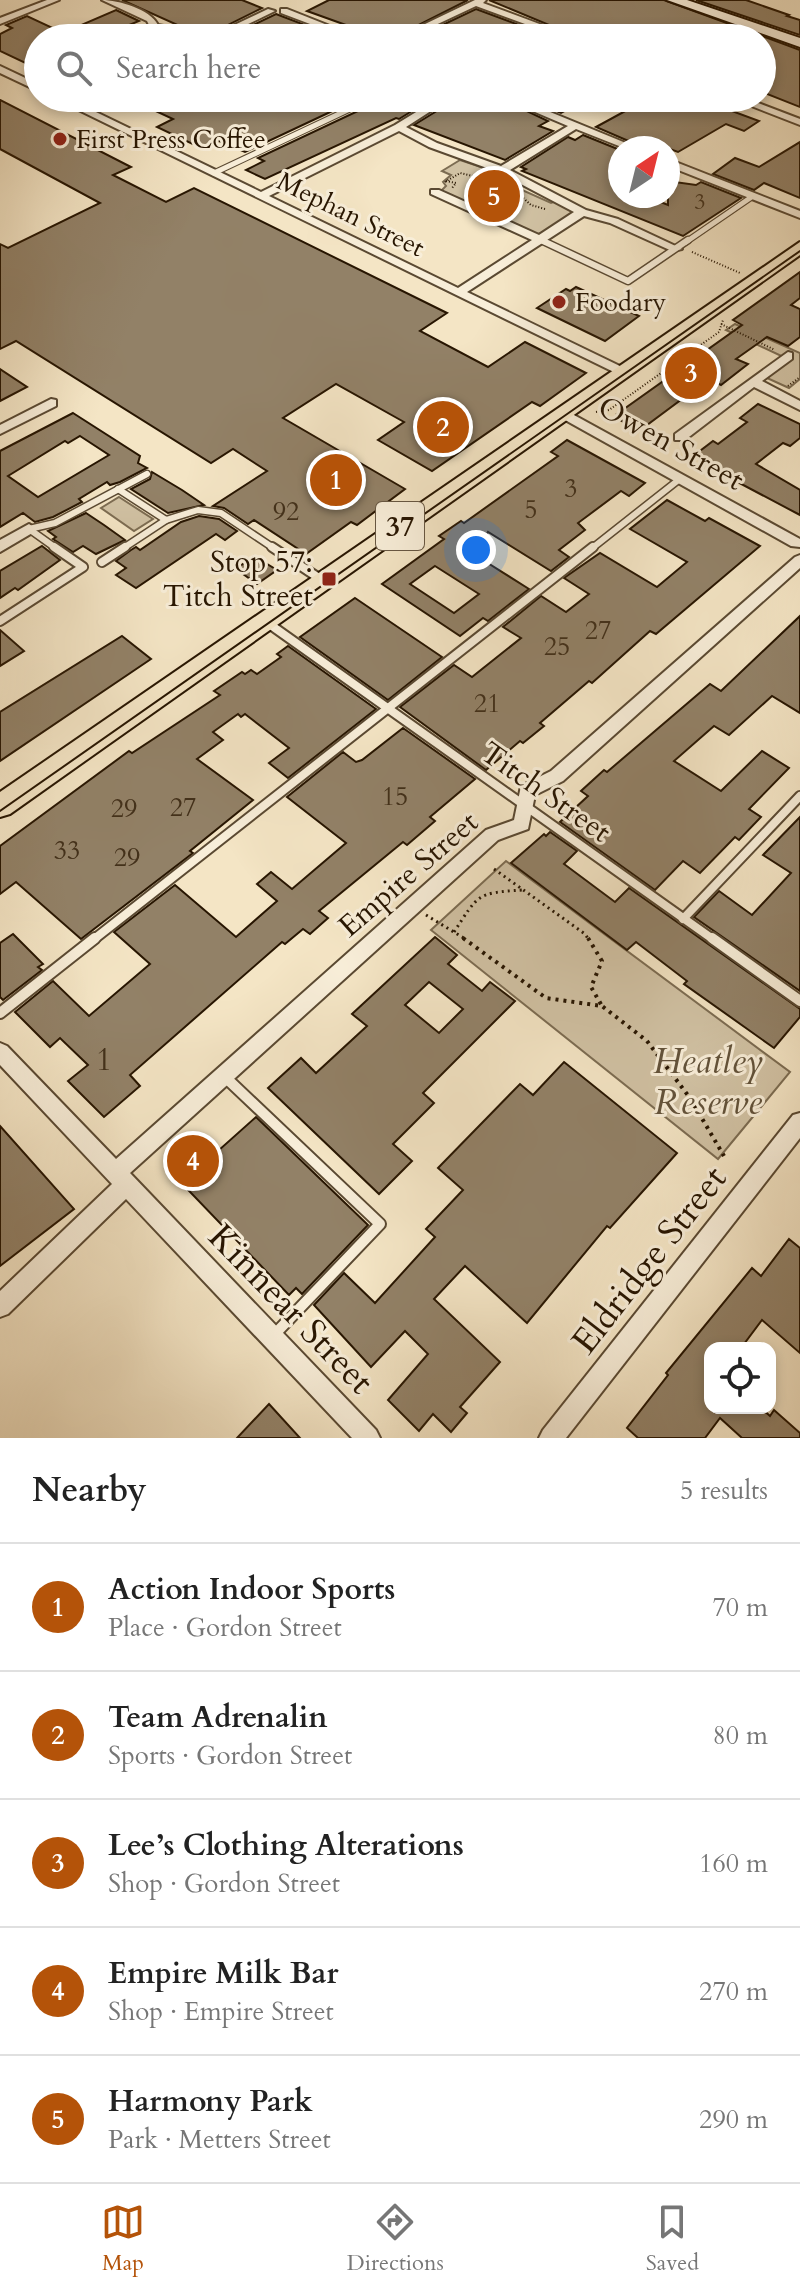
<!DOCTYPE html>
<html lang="en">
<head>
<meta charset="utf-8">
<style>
	:root { --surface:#fff; --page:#f2f2f2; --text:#222; --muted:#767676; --line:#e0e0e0; --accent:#b45309 }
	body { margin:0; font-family:Cardo,serif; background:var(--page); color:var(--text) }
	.controls { position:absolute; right:24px; bottom:24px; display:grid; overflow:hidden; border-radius:16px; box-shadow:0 4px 12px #0003 }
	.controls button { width:72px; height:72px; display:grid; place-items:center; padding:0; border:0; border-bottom:2px solid var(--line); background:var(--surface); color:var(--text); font:40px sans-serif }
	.compass { position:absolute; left:608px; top:136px; width:72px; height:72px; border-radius:50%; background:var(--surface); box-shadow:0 4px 12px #0003; rotate:35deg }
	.you { position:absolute; left:476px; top:550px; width:28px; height:28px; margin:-20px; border:6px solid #fff; border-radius:50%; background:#1a73e8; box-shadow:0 0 0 12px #1a73e833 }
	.badge { display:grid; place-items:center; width:52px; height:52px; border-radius:50%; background:var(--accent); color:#fff; font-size:26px; font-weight:700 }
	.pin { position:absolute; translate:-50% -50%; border:4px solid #fff; box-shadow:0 2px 8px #0006 }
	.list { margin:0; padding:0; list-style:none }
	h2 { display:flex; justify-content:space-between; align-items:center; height:104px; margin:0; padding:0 32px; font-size:34px }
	h2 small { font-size:26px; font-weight:400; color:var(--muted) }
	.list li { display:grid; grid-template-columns:52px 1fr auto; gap:24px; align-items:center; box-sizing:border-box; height:128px; padding:0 32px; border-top:2px solid var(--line) }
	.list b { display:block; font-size:30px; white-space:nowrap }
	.list p { margin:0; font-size:26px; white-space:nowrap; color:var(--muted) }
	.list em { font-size:26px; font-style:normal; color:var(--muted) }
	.icon { flex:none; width:44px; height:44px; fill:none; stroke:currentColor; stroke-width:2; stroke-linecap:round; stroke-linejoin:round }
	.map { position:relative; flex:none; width:800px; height:1438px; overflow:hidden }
	.search { position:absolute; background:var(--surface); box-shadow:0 4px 12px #0003; left:24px; right:24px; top:24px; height:88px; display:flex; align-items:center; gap:20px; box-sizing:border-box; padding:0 28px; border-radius:44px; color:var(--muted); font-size:30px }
	.sheet { height:744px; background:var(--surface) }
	nav { display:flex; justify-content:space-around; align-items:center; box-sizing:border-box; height:112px; border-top:2px solid var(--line); background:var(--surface); font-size:22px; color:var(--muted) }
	nav a { display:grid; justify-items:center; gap:4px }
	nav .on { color:var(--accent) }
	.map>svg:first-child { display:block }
	.green { fill:#d1c2a4; stroke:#7c6c52; stroke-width:2 }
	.building { fill:#928167; stroke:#271501; stroke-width:2; fill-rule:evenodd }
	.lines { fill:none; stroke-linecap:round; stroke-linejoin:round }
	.lane-far3-casing { stroke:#5a4932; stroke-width:7 }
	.lane-far2-casing { stroke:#5a4932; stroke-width:9 }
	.lane-far1-casing { stroke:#5a4932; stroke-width:12 }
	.lane-casing { stroke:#5a4932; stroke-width:14 }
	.street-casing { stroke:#5a4932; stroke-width:4 }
	.secondary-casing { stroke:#271501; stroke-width:4 }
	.primary-casing { stroke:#271501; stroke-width:4 }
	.path-far2 { stroke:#271501; stroke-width:2; stroke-dasharray:1 2; stroke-linecap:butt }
	.path-far1 { stroke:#271501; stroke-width:3; stroke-dasharray:2 4; stroke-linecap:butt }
	.path { stroke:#271501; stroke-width:4; stroke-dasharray:3 5; stroke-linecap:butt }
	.lane-far3 { stroke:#f8eed9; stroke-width:5 }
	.lane-far2 { stroke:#f8eed9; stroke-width:6 }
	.lane-far1 { stroke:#f8eed9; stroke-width:8 }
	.lane { stroke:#f8eed9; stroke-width:10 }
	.street { fill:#f8eed9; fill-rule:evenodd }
	.secondary { fill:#f8eed9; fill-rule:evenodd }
	.primary { fill:#f4e5c5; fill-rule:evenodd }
	.tram { stroke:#271501; stroke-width:2 }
	.poi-dot { fill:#8f2418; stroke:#f8eed9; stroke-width:3 }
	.labels { text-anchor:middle; stroke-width:6; stroke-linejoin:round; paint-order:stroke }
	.far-number-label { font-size:22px; fill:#42301a }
	.far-poi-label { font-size:26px; fill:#271501; stroke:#f8eed9; text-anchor:start }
	.far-street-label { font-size:26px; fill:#271501; stroke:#f8eed9 }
	.number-label { font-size:26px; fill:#42301a }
	.shield { fill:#f8eed9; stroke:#665642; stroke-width:2 }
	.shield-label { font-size:28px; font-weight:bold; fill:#271501 }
	.street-label { font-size:30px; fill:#271501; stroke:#f8eed9 }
	.poi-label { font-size:30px; fill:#271501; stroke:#f8eed9; text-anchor:end }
	.near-number-label { font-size:32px; fill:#42301a }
	.near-park-label { font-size:36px; font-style:italic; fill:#62523a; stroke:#f8eed9 }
	.near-street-label { font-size:36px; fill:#271501; stroke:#f8eed9 }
</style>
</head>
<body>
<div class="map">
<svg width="800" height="1438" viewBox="0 0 800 1438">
	<rect width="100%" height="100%" fill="#f4e5c5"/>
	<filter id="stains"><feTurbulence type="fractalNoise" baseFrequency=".0025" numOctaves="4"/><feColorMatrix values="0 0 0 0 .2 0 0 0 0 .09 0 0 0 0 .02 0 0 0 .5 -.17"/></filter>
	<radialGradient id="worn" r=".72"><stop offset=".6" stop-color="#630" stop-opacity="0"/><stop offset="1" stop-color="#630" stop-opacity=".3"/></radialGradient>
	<g class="green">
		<path d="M460 160 499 173 514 183 513 186 551 203 556 201 568 207 573 213 545 233 536 234 441 191 446 186 443 182 451 175 442 171Z"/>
		<path d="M735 324 800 353V379L789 388 767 378 790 360 726 330Z"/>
		<path d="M119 497 153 519 134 531 101 508Z"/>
		<path d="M506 861 790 1072 718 1159 431 930Z"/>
	</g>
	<g class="building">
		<path d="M122 0H242L262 8 204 37Z"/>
		<path d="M329 0H468L393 38H382L307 11Z"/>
		<path d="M489 0H664L800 50V107L762 92V38H580Z"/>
		<path d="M696 0H746L789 15 787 16 800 20V35Z"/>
		<path d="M476 9 554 38H415Z"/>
		<path d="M116 10 139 21 98 38H38V69L0 51V34L12 28 6 25 27 16 63 33Z"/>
		<path d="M276 14 305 25 277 38H226Z"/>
		<path d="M128 98H360L245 152 219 141 203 149 157 127 173 119Z"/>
		<path d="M378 98H414L425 103 399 119 396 118 265 179 246 170 264 161 258 158 375 103Z"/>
		<path d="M470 98H499L548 121 539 126 553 131 505 160 414 125 440 109 445 111Z"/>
		<path d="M524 98H589L561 113Z"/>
		<path d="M649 98H697L759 121 744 131 726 124 678 152 648 141 640 146 596 127Z"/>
		<path d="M0 100 131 167 113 175 166 202 194 188 447 313 420 331 488 367 525 342 586 373 540 406 532 402 432 471 378 440 404 422 336 384 283 418 405 489 357 525 351 522 306 554 254 520 248 524 224 508 213 506 267 471 233 449 211 463 16 341 0 349V244L8 248 100 203 0 149Z"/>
		<path d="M583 135 620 150V196H646L668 205V186L675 182 696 185 701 182 741 198 683 236 522 171 526 169 521 167 568 137 575 140Z"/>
		<path d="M800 142V198L764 183 754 190 713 174 735 158 759 167Z"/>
		<path d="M800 272V298L791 305 800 309V337L788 346 767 337 736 359 748 364 721 385 709 379 643 428 637 429 616 418 620 416 617 414 742 325 733 320Z"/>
		<path d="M576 287 639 316 605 341 537 308 566 289 570 291Z"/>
		<path d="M0 369 27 387 0 401Z"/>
		<path d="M758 404 800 424V438L790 446 783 443 756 464 800 490V515L728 477 730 476 723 470 696 454 713 441 718 444 747 422 740 418Z"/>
		<path d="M73 413 140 456 138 463 147 468 120 482 110 485 107 482 79 499 82 502 53 517 35 522 23 513 0 527V451ZM80 436 109 455 38 497 8 476 65 441 68 443Z"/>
		<path d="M567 440 645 483 629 496 621 491 578 523 585 530 559 550 569 557 551 571 488 532 475 555 529 589 488 621 483 618 460 636 382 584 444 539 439 536 461 521 464 523 558 456 551 452ZM435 566 479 594 454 613 410 584Z"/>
		<path d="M152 472 182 490 204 505 168 513 131 489 150 479Z"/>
		<path d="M667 500 705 521 709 518 760 546 656 634 650 631 592 683 589 681 540 723 544 726 523 743 520 741 486 770 400 707 454 665 472 677 521 638 503 627 541 596 566 612 589 594 564 578 600 553 657 587 687 562 630 529Z"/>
		<path d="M86 513 104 525 125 540 96 554 83 546 73 552 53 539 56 537 48 531Z"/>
		<path d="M199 516 219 519 237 531 225 540 216 534 136 588 116 575 126 568 116 561 131 550 136 547 140 550 181 522Z"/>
		<path d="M42 546 60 560 18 590 15 588 0 598V571Z"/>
		<path d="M254 556 277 570 257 584 236 569Z"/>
		<path d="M355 598 442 657 388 700 300 637Z"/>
		<path d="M800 616V713L772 696 729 735 714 726 674 761 721 791 762 751 789 768 749 809 761 817 739 840 735 837 700 873 683 861 655 890 560 822 588 796 581 791 604 770 607 772 710 684 721 691Z"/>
		<path d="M0 630 24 651 0 666Z"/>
		<path d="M122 636 151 659 0 761V712Z"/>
		<path d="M288 646 376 709 288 778 269 763 289 748 245 714 241 717 238 714 213 732 223 740 197 759 253 800 190 851 193 853 81 939 16 882 0 894V846L129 751 132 753 220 695 214 691 242 672 245 674 251 670 257 674 281 657 277 654Z"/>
		<path d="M403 728 475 779 430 817 435 821 407 845 403 842 319 911 328 918 310 934 303 929 285 944 282 942 130 1075 140 1086 104 1117 68 1081 88 1065 60 1038 50 1047 15 1012 53 981 89 1016 150 964 114 932 175 885 236 937 277 901 257 884 271 872 292 889 346 843 287 797 343 752 356 762 362 760Z"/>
		<path d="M800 817V991L694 917 719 891 752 915 791 873 763 855Z"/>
		<path d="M550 832 577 851 564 864 615 902 629 888 800 1009V1017L774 1048 684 984 687 981 636 942 627 950 511 863 544 834 546 836Z"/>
		<path d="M13 934 43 964 38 967 42 970 3 1000 0 997V943Z"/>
		<path d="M435 937 457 955 448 964 482 991 490 982 515 1001 423 1093 434 1103 393 1144 412 1161 379 1194 268 1088 301 1058 316 1073 367 1026 352 1014ZM429 982 463 1009 439 1033 405 1005Z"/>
		<path d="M564 1062 677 1153 610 1228 607 1226 527 1323 465 1266 434 1299 500 1362 460 1407 467 1413 451 1432 433 1414 419 1431 388 1400 428 1354 405 1331 371 1367 314 1305 344 1273 375 1303 435 1237 426 1229 463 1190 438 1168 520 1084 533 1095Z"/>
		<path d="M256 1117 368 1225 302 1294 296 1288 289 1295 170 1171 205 1139 218 1151Z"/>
		<path d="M0 1126 74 1209 0 1266Z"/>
		<path d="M789 1239 800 1248V1353L762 1320 741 1348H710V1408H761L770 1416 774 1410 800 1433V1438H742L720 1418 705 1438H638L627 1428 668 1375 666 1373 752 1268 761 1276Z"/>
		<path d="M269 1404 300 1438H237Z"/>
	</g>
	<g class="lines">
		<g class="lane-far3-casing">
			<g id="lane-far3">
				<path d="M214 173 373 98"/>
				<path d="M541 240 545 242"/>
				<path d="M686 242 753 196"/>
			</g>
		</g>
		<g class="lane-far2-casing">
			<g id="lane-far2">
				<path d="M541 240 628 281 688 240"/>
				<path d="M118 489 166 520 198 510 221 513 275 549"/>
				<path d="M29 529 55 523 147 474"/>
				<path d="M29 529 57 549"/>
				<path d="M122 549 166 520"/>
				<path d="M591 549 681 478"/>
			</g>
		</g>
		<g class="lane-far1-casing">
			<g id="lane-far1">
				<path d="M272 547 322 580"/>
				<path d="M102 562 125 547"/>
				<path d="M0 621 83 567 54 547"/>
				<path d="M265 621 714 940"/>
				<path d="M683 919 800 796"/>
				<path d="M93 940 593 547"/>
			</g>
		</g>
		<g class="lane-casing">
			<g id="lane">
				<path d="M712 938 800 1001"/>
				<path d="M0 1013 95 938"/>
				<path d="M224 1076 380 1224 273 1336"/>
			</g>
		</g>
		<g class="street-casing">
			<g id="street">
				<path d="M47 0H59L0 24V18Z"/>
				<path d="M102 0C118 0 150 9 158 25L175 28 198 38C184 38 173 31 159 30 143 29 129 38 113 38L149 25 147 21Z"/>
				<path d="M475 0H486L483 3 577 38H563L476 6 408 38H396Z"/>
				<path d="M268 9 275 11 219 38H207Z"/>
				<path d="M281 9H287L360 38H347L281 13Z"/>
				<path d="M0 66 38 84V91L0 73Z"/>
				<path d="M54 98H67L261 192 395 125 439 98H451L406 127 437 143 501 166 568 126 502 98H516L638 148H624L576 129 510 170 586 210 618 219 682 249 672 251 610 223 584 216 467 292 626 369 628 372 622 376ZM399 131 429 147 498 172 574 212 539 235 439 190H431V194L532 240 458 288 269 196Z"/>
				<path d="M731 98H745L800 119V125Z"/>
				<path d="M668 159 800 211V218L668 166Z"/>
				<path d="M788 352 792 353V359L762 381 800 401V410L754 387 685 440H675V434Z"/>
				<path d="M51 399 56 400V406L0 434V425Z"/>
				<path d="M563 409 800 539V547L791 546 558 416 557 413Z"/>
				<path d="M29 524 36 529 34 532 0 552V540Z"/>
				<path d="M800 555V568L563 781 535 795 528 829 498 840 130 1173 376 1430 380 1438H352L126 1199 8 1314 0 1317V1291L112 1184 0 1065V1043L7 1046 116 1159 486 830 514 820 521 786 551 771 795 557Z"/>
				<path d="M800 1113V1138L566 1438H539L543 1430 793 1115Z"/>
			</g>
		</g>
		<g class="secondary-casing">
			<path id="secondary" d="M667 0H687L800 38V47Z"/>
		</g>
		<g class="primary-casing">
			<path id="primary" d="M800 242V255L10 814 0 817V792Z"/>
		</g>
		<g class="path-far2">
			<path d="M446 181 456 183 452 188"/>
			<path d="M445 182 460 173 490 180"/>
			<path d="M521 196 531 205 545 209"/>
			<path d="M486 202 503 185"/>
			<path d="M692 252 740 273"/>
			<path d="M721 324 775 350"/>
			<path d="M788 386 800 377"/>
			<path d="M596 412 609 410 719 332 723 320"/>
		</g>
		<g class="path-far1">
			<path d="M494 869 585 934 589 940"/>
			<path d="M426 915 467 940"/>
			<path d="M454 932C479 894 476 893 522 890"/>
		</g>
		<g class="path">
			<path d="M463 938 546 998 602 1006 647 1041 690 1098 724 1156"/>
			<path d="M588 938 602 961 591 987 602 1006"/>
		</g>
		<use href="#lane-far3" class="lane-far3"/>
		<use href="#lane-far2" class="lane-far2"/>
		<use href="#lane-far1" class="lane-far1"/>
		<use href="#lane" class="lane"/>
		<use href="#street" class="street"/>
		<use href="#secondary" class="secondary"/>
		<use href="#primary" class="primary"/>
		<path class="tram" d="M0 811 800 251"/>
	</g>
	<g class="poi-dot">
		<circle cx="60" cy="139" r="8"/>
		<circle cx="559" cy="302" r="8"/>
		<rect x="321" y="571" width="16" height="16" rx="4"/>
	</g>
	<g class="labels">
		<g class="far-number-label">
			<text x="700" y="209">3</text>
		</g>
		<g class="far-poi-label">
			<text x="76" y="148">First Press Coffee</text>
			<text x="575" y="311">Foodary</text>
		</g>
		<g class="far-street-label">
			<text transform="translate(351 214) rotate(26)" y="9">Mephan Street</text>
		</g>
		<g class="number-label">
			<text x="571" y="497">3</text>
			<text x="531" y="518">5</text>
			<text x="286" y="520">92</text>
			<text x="598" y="639">27</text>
			<text x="557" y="655">25</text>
			<text x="487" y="712">21</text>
			<text x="395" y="805">15</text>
			<text x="183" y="816">27</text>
			<text x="124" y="817">29</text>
			<text x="67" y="859">33</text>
			<text x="127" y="866">29</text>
		</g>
		<rect class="shield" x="376" y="502" width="48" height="48" rx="6"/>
		<g class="shield-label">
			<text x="400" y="536">37</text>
		</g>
		<g class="street-label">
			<text transform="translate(671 443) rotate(29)" y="10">Owen Street</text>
			<text transform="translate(546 792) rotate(35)" y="10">Titch Street</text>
			<text transform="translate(408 874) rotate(-41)" y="10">Empire Street</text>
		</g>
		<g class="poi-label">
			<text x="313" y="572">Stop 57:<tspan x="313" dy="34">Titch Street</tspan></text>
		</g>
		<g class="near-number-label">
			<text x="104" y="1070">1</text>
		</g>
		<g class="near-park-label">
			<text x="708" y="1073">Heatley<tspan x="708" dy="41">Reserve</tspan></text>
		</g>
		<g class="near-street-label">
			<text transform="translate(648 1259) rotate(-52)" y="13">Eldridge Street</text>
			<text transform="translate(292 1308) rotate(46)" y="13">Kinnear Street</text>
		</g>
	</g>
	<rect width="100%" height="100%" filter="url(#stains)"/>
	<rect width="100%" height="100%" fill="url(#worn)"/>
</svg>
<div class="controls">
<button><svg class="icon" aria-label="locate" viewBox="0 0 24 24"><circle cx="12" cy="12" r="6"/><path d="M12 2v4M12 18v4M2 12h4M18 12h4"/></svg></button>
</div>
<svg class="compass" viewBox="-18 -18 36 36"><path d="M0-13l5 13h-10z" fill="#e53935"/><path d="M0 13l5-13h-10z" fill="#767676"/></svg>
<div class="you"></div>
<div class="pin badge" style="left:336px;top:480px">1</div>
<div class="pin badge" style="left:443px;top:427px">2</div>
<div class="pin badge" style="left:691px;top:373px">3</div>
<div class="pin badge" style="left:193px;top:1161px">4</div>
<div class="pin badge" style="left:494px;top:196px">5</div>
<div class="search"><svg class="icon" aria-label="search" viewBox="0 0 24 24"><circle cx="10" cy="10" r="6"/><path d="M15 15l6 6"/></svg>Search here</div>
</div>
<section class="sheet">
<h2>Nearby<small>5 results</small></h2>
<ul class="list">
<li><span class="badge">1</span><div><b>Action Indoor Sports</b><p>Place · Gordon Street</p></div><em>70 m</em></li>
<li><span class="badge">2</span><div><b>Team Adrenalin</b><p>Sports · Gordon Street</p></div><em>80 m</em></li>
<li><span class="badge">3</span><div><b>Lee’s Clothing Alterations</b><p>Shop · Gordon Street</p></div><em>160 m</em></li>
<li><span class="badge">4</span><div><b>Empire Milk Bar</b><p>Shop · Empire Street</p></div><em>270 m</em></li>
<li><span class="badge">5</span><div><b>Harmony Park</b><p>Park · Metters Street</p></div><em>290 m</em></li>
</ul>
</section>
<nav>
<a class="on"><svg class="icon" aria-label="map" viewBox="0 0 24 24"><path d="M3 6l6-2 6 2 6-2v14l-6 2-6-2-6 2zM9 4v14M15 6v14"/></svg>Map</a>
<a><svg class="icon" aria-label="directions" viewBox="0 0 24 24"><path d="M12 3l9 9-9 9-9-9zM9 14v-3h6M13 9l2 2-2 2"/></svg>Directions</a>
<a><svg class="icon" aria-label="saved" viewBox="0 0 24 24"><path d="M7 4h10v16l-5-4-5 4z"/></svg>Saved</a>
</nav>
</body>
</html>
